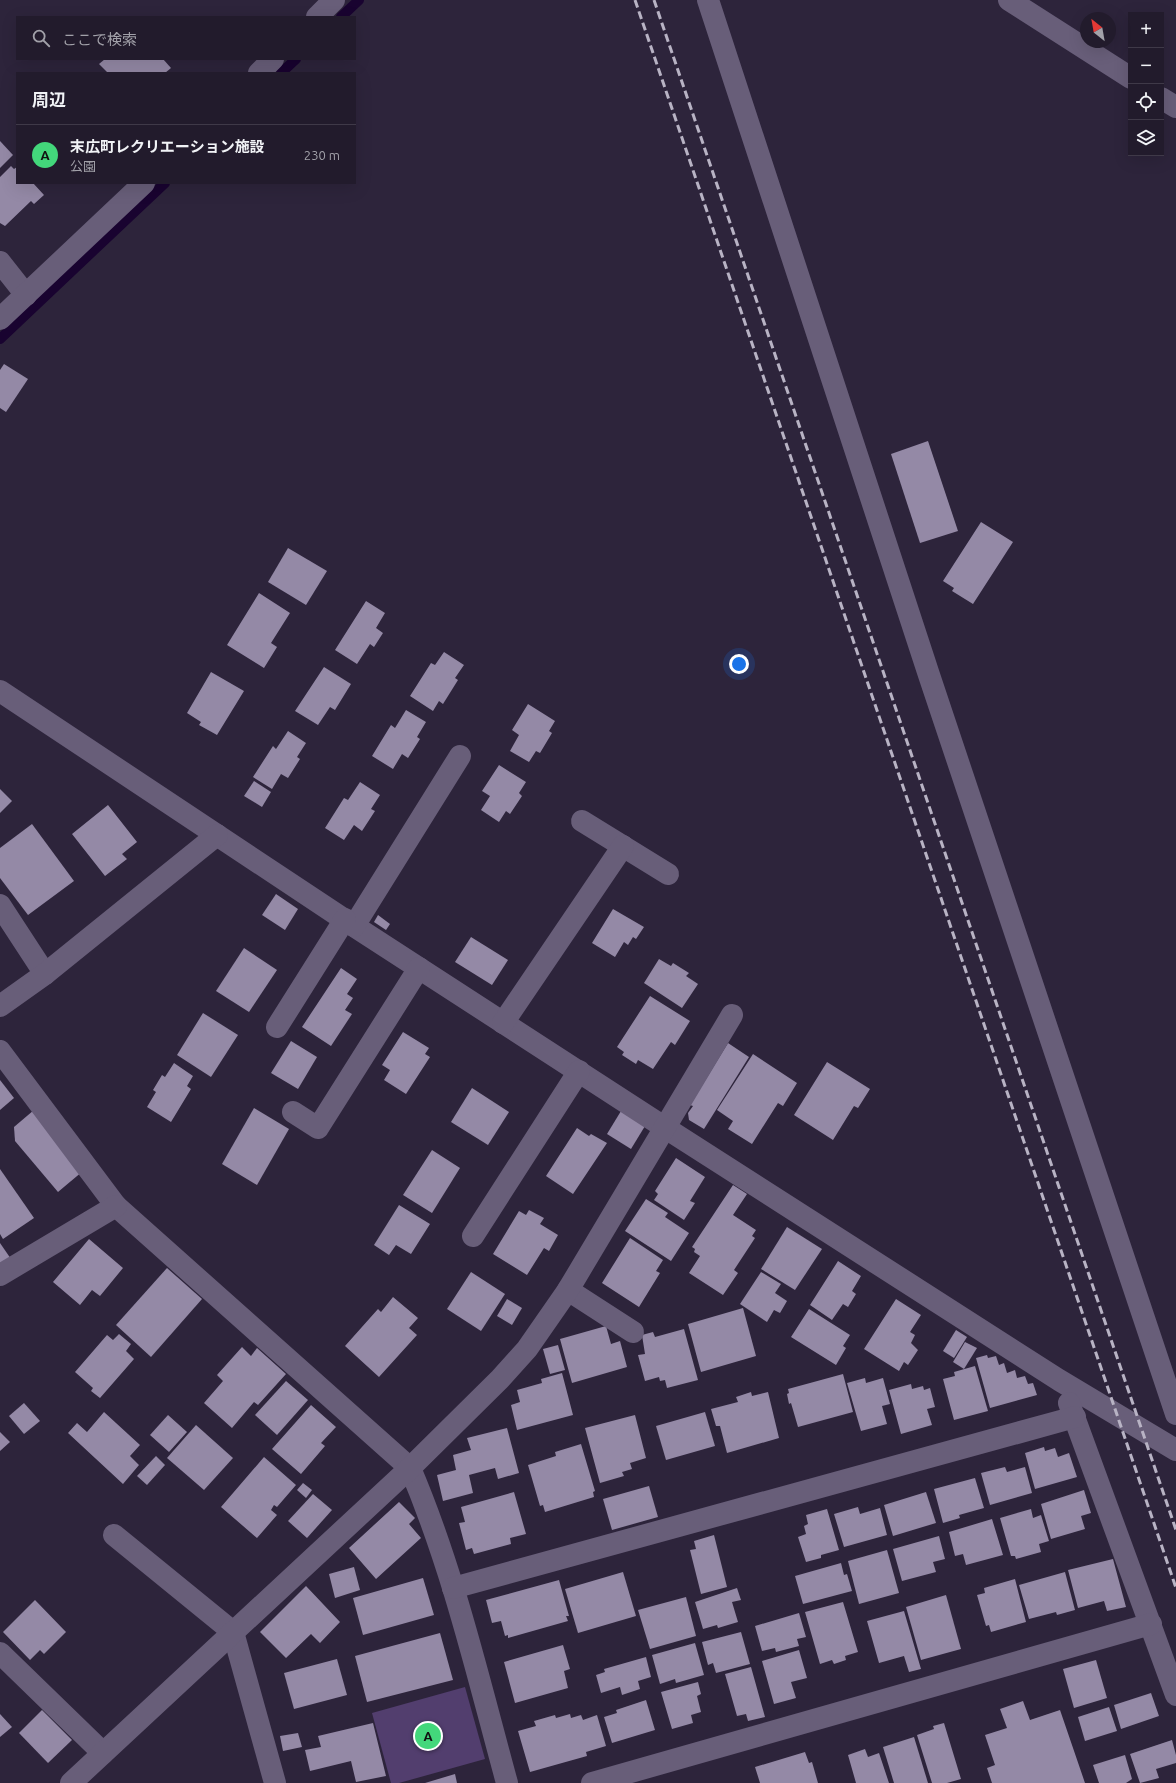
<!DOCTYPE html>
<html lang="ja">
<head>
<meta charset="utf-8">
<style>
	:root { --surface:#221b2c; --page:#2e2838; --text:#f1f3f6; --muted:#a2a1a9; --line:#3f3948; --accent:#43d77b }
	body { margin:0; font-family:Ubuntu,"Noto Sans JP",sans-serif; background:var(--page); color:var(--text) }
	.controls { position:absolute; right:12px; top:12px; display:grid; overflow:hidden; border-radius:0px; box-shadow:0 4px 16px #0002 }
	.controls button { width:36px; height:36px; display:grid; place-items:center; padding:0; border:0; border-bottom:1px solid var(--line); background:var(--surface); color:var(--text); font:20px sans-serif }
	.compass { position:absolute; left:1080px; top:12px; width:36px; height:36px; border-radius:50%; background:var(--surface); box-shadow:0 4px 16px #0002; rotate:329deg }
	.you { position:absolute; left:739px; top:664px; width:14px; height:14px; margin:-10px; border:3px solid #fff; border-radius:50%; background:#1a73e8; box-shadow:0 0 0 6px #1a73e833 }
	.badge { display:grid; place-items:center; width:26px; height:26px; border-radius:50%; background:var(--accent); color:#111; font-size:13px; font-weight:700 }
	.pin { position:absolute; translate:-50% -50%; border:2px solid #fff; box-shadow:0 1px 4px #0006 }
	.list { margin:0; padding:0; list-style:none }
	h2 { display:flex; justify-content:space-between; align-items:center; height:52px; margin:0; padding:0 16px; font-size:17px }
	h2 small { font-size:13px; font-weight:400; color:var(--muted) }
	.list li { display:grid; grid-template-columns:26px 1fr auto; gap:12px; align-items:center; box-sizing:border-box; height:60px; padding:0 16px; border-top:1px solid var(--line) }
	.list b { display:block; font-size:15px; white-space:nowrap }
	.list p { margin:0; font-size:13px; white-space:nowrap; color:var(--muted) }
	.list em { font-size:13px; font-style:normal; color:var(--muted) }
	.icon { flex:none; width:22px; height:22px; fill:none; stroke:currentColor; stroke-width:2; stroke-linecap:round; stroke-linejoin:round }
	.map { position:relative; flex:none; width:1176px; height:1783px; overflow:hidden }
	.search { position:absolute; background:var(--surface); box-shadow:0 4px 16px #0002; left:16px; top:16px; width:340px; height:44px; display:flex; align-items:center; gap:10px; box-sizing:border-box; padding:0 14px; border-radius:0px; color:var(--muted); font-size:15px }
	.panel { position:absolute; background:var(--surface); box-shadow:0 4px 16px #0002; left:16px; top:72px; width:340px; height:112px; border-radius:0px }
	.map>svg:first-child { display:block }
	.green { fill:#523e6e }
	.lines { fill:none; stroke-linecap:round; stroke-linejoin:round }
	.stream { stroke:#190330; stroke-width:10 }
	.building { fill:#9489a6 }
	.minor { stroke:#685e79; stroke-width:22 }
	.rail { stroke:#b8b3c4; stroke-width:3; stroke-dasharray:8 4; stroke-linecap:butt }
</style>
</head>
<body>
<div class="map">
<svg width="1176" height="1783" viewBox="0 0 1176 1783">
	<rect width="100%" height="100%" fill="#2d243b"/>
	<path class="green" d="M465 1687 485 1759 399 1783H391L372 1713Z"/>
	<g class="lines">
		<g class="stream">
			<path d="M341 17 359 0"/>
			<path d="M281 73 296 59"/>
			<path d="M0 339 165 183"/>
		</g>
	</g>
	<g class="building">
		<path d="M105 59H163L171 68 165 73H108L99 64Z"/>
		<path d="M0 141 13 155 0 168Z"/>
		<path d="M11 166 14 169 17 167V183H33L44 195 34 204 31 201 5 226 0 223V177Z"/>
		<path d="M4 364 28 379 6 412 0 408V370Z"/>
		<path d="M928 441 958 531 920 543 891 454Z"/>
		<path d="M981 522 1013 542 973 604 952 591 954 588 943 581Z"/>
		<path d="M288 548 327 571 306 605 268 582Z"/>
		<path d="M259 593 290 613 271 643 277 647 264 668 227 645Z"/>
		<path d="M366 601 385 613 376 628 383 633 374 647 370 644 357 664 335 650Z"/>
		<path d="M444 652 464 665 455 678 458 680 443 704 439 701 433 711 410 696 431 663 435 665Z"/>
		<path d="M324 667 351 684 335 710 330 707 318 725 295 711Z"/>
		<path d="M211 672 244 691 217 735 199 725 201 722 187 713Z"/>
		<path d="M528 704 555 721 549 731 552 733 540 753 536 751 529 762 510 751 519 735 512 730Z"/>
		<path d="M406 710 426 722 417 737 420 739 408 758 402 754 393 769 372 756 391 725 395 728Z"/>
		<path d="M288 731 306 743 297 757 300 759 288 778 281 774 272 789 253 777 273 746 276 749Z"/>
		<path d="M499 765 526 782 519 793 522 796 510 814 506 811 499 822 481 810 490 796 482 791Z"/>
		<path d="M254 781 271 792 262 807 244 796Z"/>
		<path d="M360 782 380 795 371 809 375 811 362 831 354 825 344 840 325 828 344 798 348 800Z"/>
		<path d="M0 789 12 801 0 813Z"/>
		<path d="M108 805 137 842 122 854 127 859 105 876 72 834Z"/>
		<path d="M32 824 74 881 28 915 0 878V848Z"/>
		<path d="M276 894 298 909 285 930 262 915Z"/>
		<path d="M613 909 644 927 636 939 633 937 628 945 624 942 615 957 592 943Z"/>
		<path d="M378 915 390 924 386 930 374 922Z"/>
		<path d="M471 937 508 960 492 985 455 962Z"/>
		<path d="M244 948 277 970 249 1012 216 991Z"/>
		<path d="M659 959 671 966 673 963 689 973 686 976 698 984 682 1008 644 983Z"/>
		<path d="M341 968 357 979 347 994 353 998 345 1010 352 1014 331 1046 302 1027Z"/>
		<path d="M650 996 690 1021 675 1045 671 1042 653 1069 638 1060 636 1064 622 1055 624 1052 617 1047Z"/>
		<path d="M203 1013 238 1035 211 1077 177 1055Z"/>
		<path d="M403 1032 429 1048 425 1054 430 1057 406 1094 384 1080 390 1070 382 1065Z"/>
		<path d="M291 1041 317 1057 298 1089 271 1073Z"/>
		<path d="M728 1043 749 1057 704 1129 689 1120 688 1113 693 1106 690 1105Z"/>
		<path d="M753 1054 797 1083 783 1106 778 1103 752 1144 728 1129 733 1121 717 1110Z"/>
		<path d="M827 1062 870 1089 858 1108 854 1106 833 1140 794 1115Z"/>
		<path d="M174 1063 193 1076 187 1086 191 1089 171 1122 147 1107 156 1092 153 1090 162 1075 165 1077Z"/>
		<path d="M0 1080 14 1098 0 1110Z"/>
		<path d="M472 1088 509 1112 488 1145 451 1122Z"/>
		<path d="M254 1108 289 1129 257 1185 222 1164Z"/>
		<path d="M34 1110 83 1171 58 1192 15 1141 14 1127Z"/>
		<path d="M621 1111 645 1126 631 1149 607 1134Z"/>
		<path d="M577 1128 589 1136 591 1134 607 1143 573 1194 546 1176Z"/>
		<path d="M432 1150 460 1168 432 1213 403 1195Z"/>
		<path d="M676 1158 705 1177 690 1201 695 1203 684 1220 654 1200 658 1194 655 1191Z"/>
		<path d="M0 1169 34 1218 3 1239 0 1234Z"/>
		<path d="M733 1185 747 1194 733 1215 756 1230 752 1236 755 1238 734 1270 738 1273 723 1295 689 1273 700 1256 694 1252 695 1249 692 1247Z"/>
		<path d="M646 1199 668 1213 665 1217 689 1233 671 1261 625 1231Z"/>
		<path d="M399 1205 430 1224 411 1254 396 1245 389 1255 374 1245Z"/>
		<path d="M529 1210 544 1218 540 1224 558 1235 549 1251 544 1248 527 1275 493 1254 519 1211 526 1215Z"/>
		<path d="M787 1227 822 1249 795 1290 761 1269Z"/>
		<path d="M630 1238 663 1260 656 1271 660 1273 639 1307 602 1283Z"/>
		<path d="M89 1239 123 1268 100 1296 92 1290 80 1305 53 1282Z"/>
		<path d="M0 1243 11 1259 0 1266Z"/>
		<path d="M838 1261 861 1276 852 1291 856 1294 848 1307 843 1304 832 1320 810 1305Z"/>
		<path d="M167 1268 202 1299 151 1357 116 1325Z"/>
		<path d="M471 1272 505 1294 481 1331 447 1309Z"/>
		<path d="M761 1272 781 1284 775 1293 787 1301 780 1313 774 1310 767 1322 740 1304Z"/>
		<path d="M393 1297 418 1318 409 1328 417 1335 379 1377 345 1346 378 1309 381 1312Z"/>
		<path d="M507 1299 522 1308 512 1325 497 1316Z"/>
		<path d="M896 1299 921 1315 910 1332 915 1335 911 1343 918 1350 908 1365 904 1362 899 1371 864 1349Z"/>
		<path d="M743 1308 756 1356 701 1372 688 1324Z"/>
		<path d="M809 1309 850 1335 843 1346 846 1348 836 1365 791 1337Z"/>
		<path d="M606 1326 611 1344 620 1341 627 1367 572 1383 560 1339Z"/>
		<path d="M684 1329 698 1380 667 1388 665 1380 660 1381 659 1377 645 1381 638 1355 645 1354 642 1335 653 1332 655 1337Z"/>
		<path d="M956 1330 967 1337 954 1358 943 1351Z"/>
		<path d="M119 1334 131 1344 126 1351 134 1359 100 1398 91 1391 93 1388 75 1372 107 1335 113 1340Z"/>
		<path d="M965 1342 977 1348 964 1369 953 1362Z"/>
		<path d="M558 1345 565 1370 550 1374 543 1349Z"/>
		<path d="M242 1347 251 1356 257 1348 286 1374 258 1405 254 1402 232 1428 204 1403 223 1381 217 1375Z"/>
		<path d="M987 1355 988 1358 996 1356 999 1365 1004 1363 1007 1373 1015 1370 1017 1378 1025 1376 1028 1384 1033 1383 1037 1395 990 1408 976 1358Z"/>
		<path d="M975 1366 988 1411 954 1420 943 1379 955 1376 954 1372Z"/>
		<path d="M562 1373 573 1415 517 1430 511 1405 520 1402 517 1390 542 1383 541 1379Z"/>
		<path d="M843 1374 853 1412 798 1427 791 1403 789 1404 787 1394 789 1393 788 1389Z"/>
		<path d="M865 1378 866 1383 883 1378 890 1404 882 1406 887 1424 861 1431 847 1383Z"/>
		<path d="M286 1381 308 1400 277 1435 255 1415Z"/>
		<path d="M911 1384 912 1389 923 1386 924 1390 930 1388 935 1407 927 1409 932 1425 901 1434 889 1390Z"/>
		<path d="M751 1392 752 1396 768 1392 779 1438 727 1453 720 1426H716L711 1409 738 1402 736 1397Z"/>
		<path d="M24 1403 40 1421 24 1434 9 1416Z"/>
		<path d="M311 1405 336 1427 321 1443 325 1446 301 1474 272 1449Z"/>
		<path d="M104 1412 140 1445 130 1456 139 1465 123 1484 68 1433 77 1423 87 1432Z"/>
		<path d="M705 1412 715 1446 666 1460 656 1426Z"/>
		<path d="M168 1415 187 1432 169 1452 150 1435Z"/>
		<path d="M635 1415 646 1458 630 1463 632 1469 622 1472 624 1476 600 1483 585 1428Z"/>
		<path d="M196 1425 233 1458 204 1490 167 1458Z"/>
		<path d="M507 1428 519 1473 498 1479 495 1468 469 1475 473 1493 443 1501 437 1475 456 1470 453 1455 471 1450 467 1438Z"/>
		<path d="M0 1432 10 1442 0 1451Z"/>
		<path d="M581 1444 595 1491 593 1492 594 1497 545 1512 543 1505 540 1506 528 1465 556 1456 555 1452Z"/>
		<path d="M1044 1447 1045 1451 1055 1448 1058 1457 1069 1453 1077 1477 1035 1489 1025 1453Z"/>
		<path d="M156 1456 165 1465 147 1485 137 1476Z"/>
		<path d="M264 1457 296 1485 277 1507 274 1505 271 1510 277 1515 257 1538 221 1507Z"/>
		<path d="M1005 1467 1007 1472 1025 1467 1032 1493 990 1505 981 1473Z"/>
		<path d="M975 1478 984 1508 959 1515 960 1518 943 1523 934 1489Z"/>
		<path d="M303 1483 312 1490 306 1498 297 1490Z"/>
		<path d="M649 1486 658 1517 612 1530 603 1499Z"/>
		<path d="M1084 1490 1091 1513 1081 1516 1085 1529 1051 1539 1041 1504Z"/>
		<path d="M514 1492 526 1534 510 1538 511 1544 474 1554 472 1548 466 1550 459 1523 465 1522 461 1507Z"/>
		<path d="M926 1492 936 1523 893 1536 884 1505Z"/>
		<path d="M313 1494 332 1510 307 1538 288 1521Z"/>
		<path d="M399 1502 415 1518 409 1524 421 1538 376 1579 349 1548Z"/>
		<path d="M858 1507 860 1514 880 1508 887 1535 844 1547 834 1514Z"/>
		<path d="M827 1509 839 1550 821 1555V1558L806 1562 798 1537 806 1534 804 1526 808 1524 806 1515Z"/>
		<path d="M1031 1509 1033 1518 1041 1515 1049 1541 1039 1544 1041 1552 1016 1559 1015 1556H1011L1000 1518Z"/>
		<path d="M992 1519 1003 1555 966 1565 963 1554 955 1556 949 1532Z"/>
		<path d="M714 1535 727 1587 701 1594 690 1550 696 1549 694 1541Z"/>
		<path d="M939 1536 945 1559 933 1562 936 1572 902 1581 893 1549Z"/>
		<path d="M887 1550 899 1593 859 1604 848 1561Z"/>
		<path d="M1113 1559 1126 1607 1107 1611 1104 1601 1078 1608 1068 1570Z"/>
		<path d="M841 1563 844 1575 847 1574 852 1591 803 1604 795 1576Z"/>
		<path d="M354 1567 360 1590 335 1598 329 1574Z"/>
		<path d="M623 1572 636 1616 578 1633 565 1589Z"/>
		<path d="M1065 1572 1075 1610 1057 1615 1056 1612 1029 1619 1019 1585Z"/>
		<path d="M423 1578 434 1615 363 1635 353 1598Z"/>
		<path d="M1015 1579 1026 1622 991 1632 989 1625 986 1626 977 1595 985 1593 984 1588Z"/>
		<path d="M559 1580 569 1616H566L568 1621 508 1638V1635L505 1636 501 1621 492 1623 486 1600Z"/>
		<path d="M306 1586 340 1622 320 1643 311 1634 286 1658 260 1632Z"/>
		<path d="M737 1588 741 1600 732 1602 738 1622 718 1628 717 1625 703 1629 695 1602Z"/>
		<path d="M946 1595 961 1649 921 1660 906 1607Z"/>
		<path d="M686 1597 696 1636 650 1649 638 1610Z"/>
		<path d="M35 1600 66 1632 44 1654 40 1650 30 1660 3 1632Z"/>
		<path d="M843 1602 858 1652 845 1656 846 1660 834 1664 832 1660 820 1664 805 1612Z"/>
		<path d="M904 1611 921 1669 909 1672 904 1656 879 1663 867 1621Z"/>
		<path d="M799 1613 806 1637 797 1639 799 1646 776 1652 775 1648 762 1651 755 1626Z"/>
		<path d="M741 1632 750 1664 716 1673 713 1663 708 1665 702 1642Z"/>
		<path d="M440 1633 453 1680 367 1702 355 1656Z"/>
		<path d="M695 1643 704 1675 676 1683 675 1679 660 1684 652 1655Z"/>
		<path d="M563 1645 570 1669 564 1671 568 1688 515 1703 504 1662Z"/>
		<path d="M799 1650 807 1678 791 1682 796 1698 774 1704 762 1661Z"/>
		<path d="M646 1657 651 1677 638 1681 640 1689 622 1695 620 1687 601 1693 596 1675 605 1672 604 1669Z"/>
		<path d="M337 1659 347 1695 294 1709 284 1673Z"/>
		<path d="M1096 1660 1107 1698 1074 1708 1063 1669Z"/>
		<path d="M751 1667 765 1717 748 1721 746 1714 737 1716 725 1674Z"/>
		<path d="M698 1682 701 1694 697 1696 701 1712 691 1715 693 1723 672 1729 661 1692Z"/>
		<path d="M1151 1693 1159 1716 1121 1729 1114 1705Z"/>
		<path d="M646 1700 655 1730 612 1743 604 1717 617 1713 616 1710Z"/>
		<path d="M1023 1701 1030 1720 1060 1710 1085 1783H992L987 1768 995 1765 985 1735 1007 1728 1000 1709Z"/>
		<path d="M1109 1707 1117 1731 1085 1741 1078 1717Z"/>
		<path d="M42 1710 72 1740 48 1763 19 1733Z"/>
		<path d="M0 1714 12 1727 0 1737Z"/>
		<path d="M570 1714 571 1718 581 1715 583 1720 597 1715 606 1746 586 1752 587 1756 530 1772 518 1731 536 1726 534 1721 555 1715 556 1718Z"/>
		<path d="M373 1723 386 1776 356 1782 351 1761 310 1771 305 1750 321 1747 318 1736Z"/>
		<path d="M944 1723 961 1779 947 1783H932L917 1735 934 1729 933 1726Z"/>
		<path d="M298 1733 302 1747 283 1751 280 1736Z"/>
		<path d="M914 1737 928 1783H894L883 1747Z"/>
		<path d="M1172 1740 1176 1755V1763L1156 1769 1159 1778 1140 1783 1130 1754Z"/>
		<path d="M865 1749 868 1757 879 1753 889 1783H856L848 1755Z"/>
		<path d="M805 1752 809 1763 812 1762 818 1783H760L755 1767Z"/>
		<path d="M1125 1755 1132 1779 1126 1783H1099L1093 1765Z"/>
		<path d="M455 1774 457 1783H425Z"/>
	</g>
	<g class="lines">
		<g class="minor">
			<path d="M708 0 929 675 1176 1414"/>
			<path d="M1009 0 1131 78"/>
			<path d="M317 17 334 0"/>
			<path d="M259 73 273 59"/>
			<path d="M1161 98 1176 107"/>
			<path d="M0 262 26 295"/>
			<path d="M0 319 144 183"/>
			<path d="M0 691 354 926 664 1127 1059 1380 1176 1450"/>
			<path d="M582 821 668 874"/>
			<path d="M0 905 45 974"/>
			<path d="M354 926 460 756"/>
			<path d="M0 1006 45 974 217 835"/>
			<path d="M503 1023 623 846"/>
			<path d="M277 1027 345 919"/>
			<path d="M0 1051 116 1206 410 1468C453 1569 478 1677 507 1783"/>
			<path d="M293 1112 318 1128 419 968"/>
			<path d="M473 1236 579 1071"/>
			<path d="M0 1275 116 1206"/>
			<path d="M568 1290 633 1332"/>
			<path d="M1069 1403 1176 1695"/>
			<path d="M114 1535 233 1632 275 1783"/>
			<path d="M453 1588 1075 1417"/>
			<path d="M0 1653 103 1753"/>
			<path d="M71 1783 410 1468 500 1379 527 1349 568 1290 732 1015"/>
			<path d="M592 1783 1151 1624"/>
		</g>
		<g class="rail">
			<path d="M635 0 1176 1588"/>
			<path d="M654 0 1176 1530"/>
		</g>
	</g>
</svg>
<div class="controls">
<button>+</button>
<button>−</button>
<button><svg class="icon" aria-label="locate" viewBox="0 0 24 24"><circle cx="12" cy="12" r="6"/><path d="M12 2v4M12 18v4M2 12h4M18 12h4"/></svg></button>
<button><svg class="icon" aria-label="layers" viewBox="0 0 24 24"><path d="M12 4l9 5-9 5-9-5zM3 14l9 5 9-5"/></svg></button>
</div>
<svg class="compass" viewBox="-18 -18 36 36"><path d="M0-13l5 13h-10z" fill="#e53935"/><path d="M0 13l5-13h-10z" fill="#a2a1a9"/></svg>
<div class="you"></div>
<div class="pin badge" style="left:428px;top:1736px">A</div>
<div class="search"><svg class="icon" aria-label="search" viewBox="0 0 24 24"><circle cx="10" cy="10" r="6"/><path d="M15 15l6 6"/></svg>ここで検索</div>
<section class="panel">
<h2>周辺<small></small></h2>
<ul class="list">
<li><span class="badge">A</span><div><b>末広町レクリエーション施設</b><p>公園</p></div><em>230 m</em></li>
</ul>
</section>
</div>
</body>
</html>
